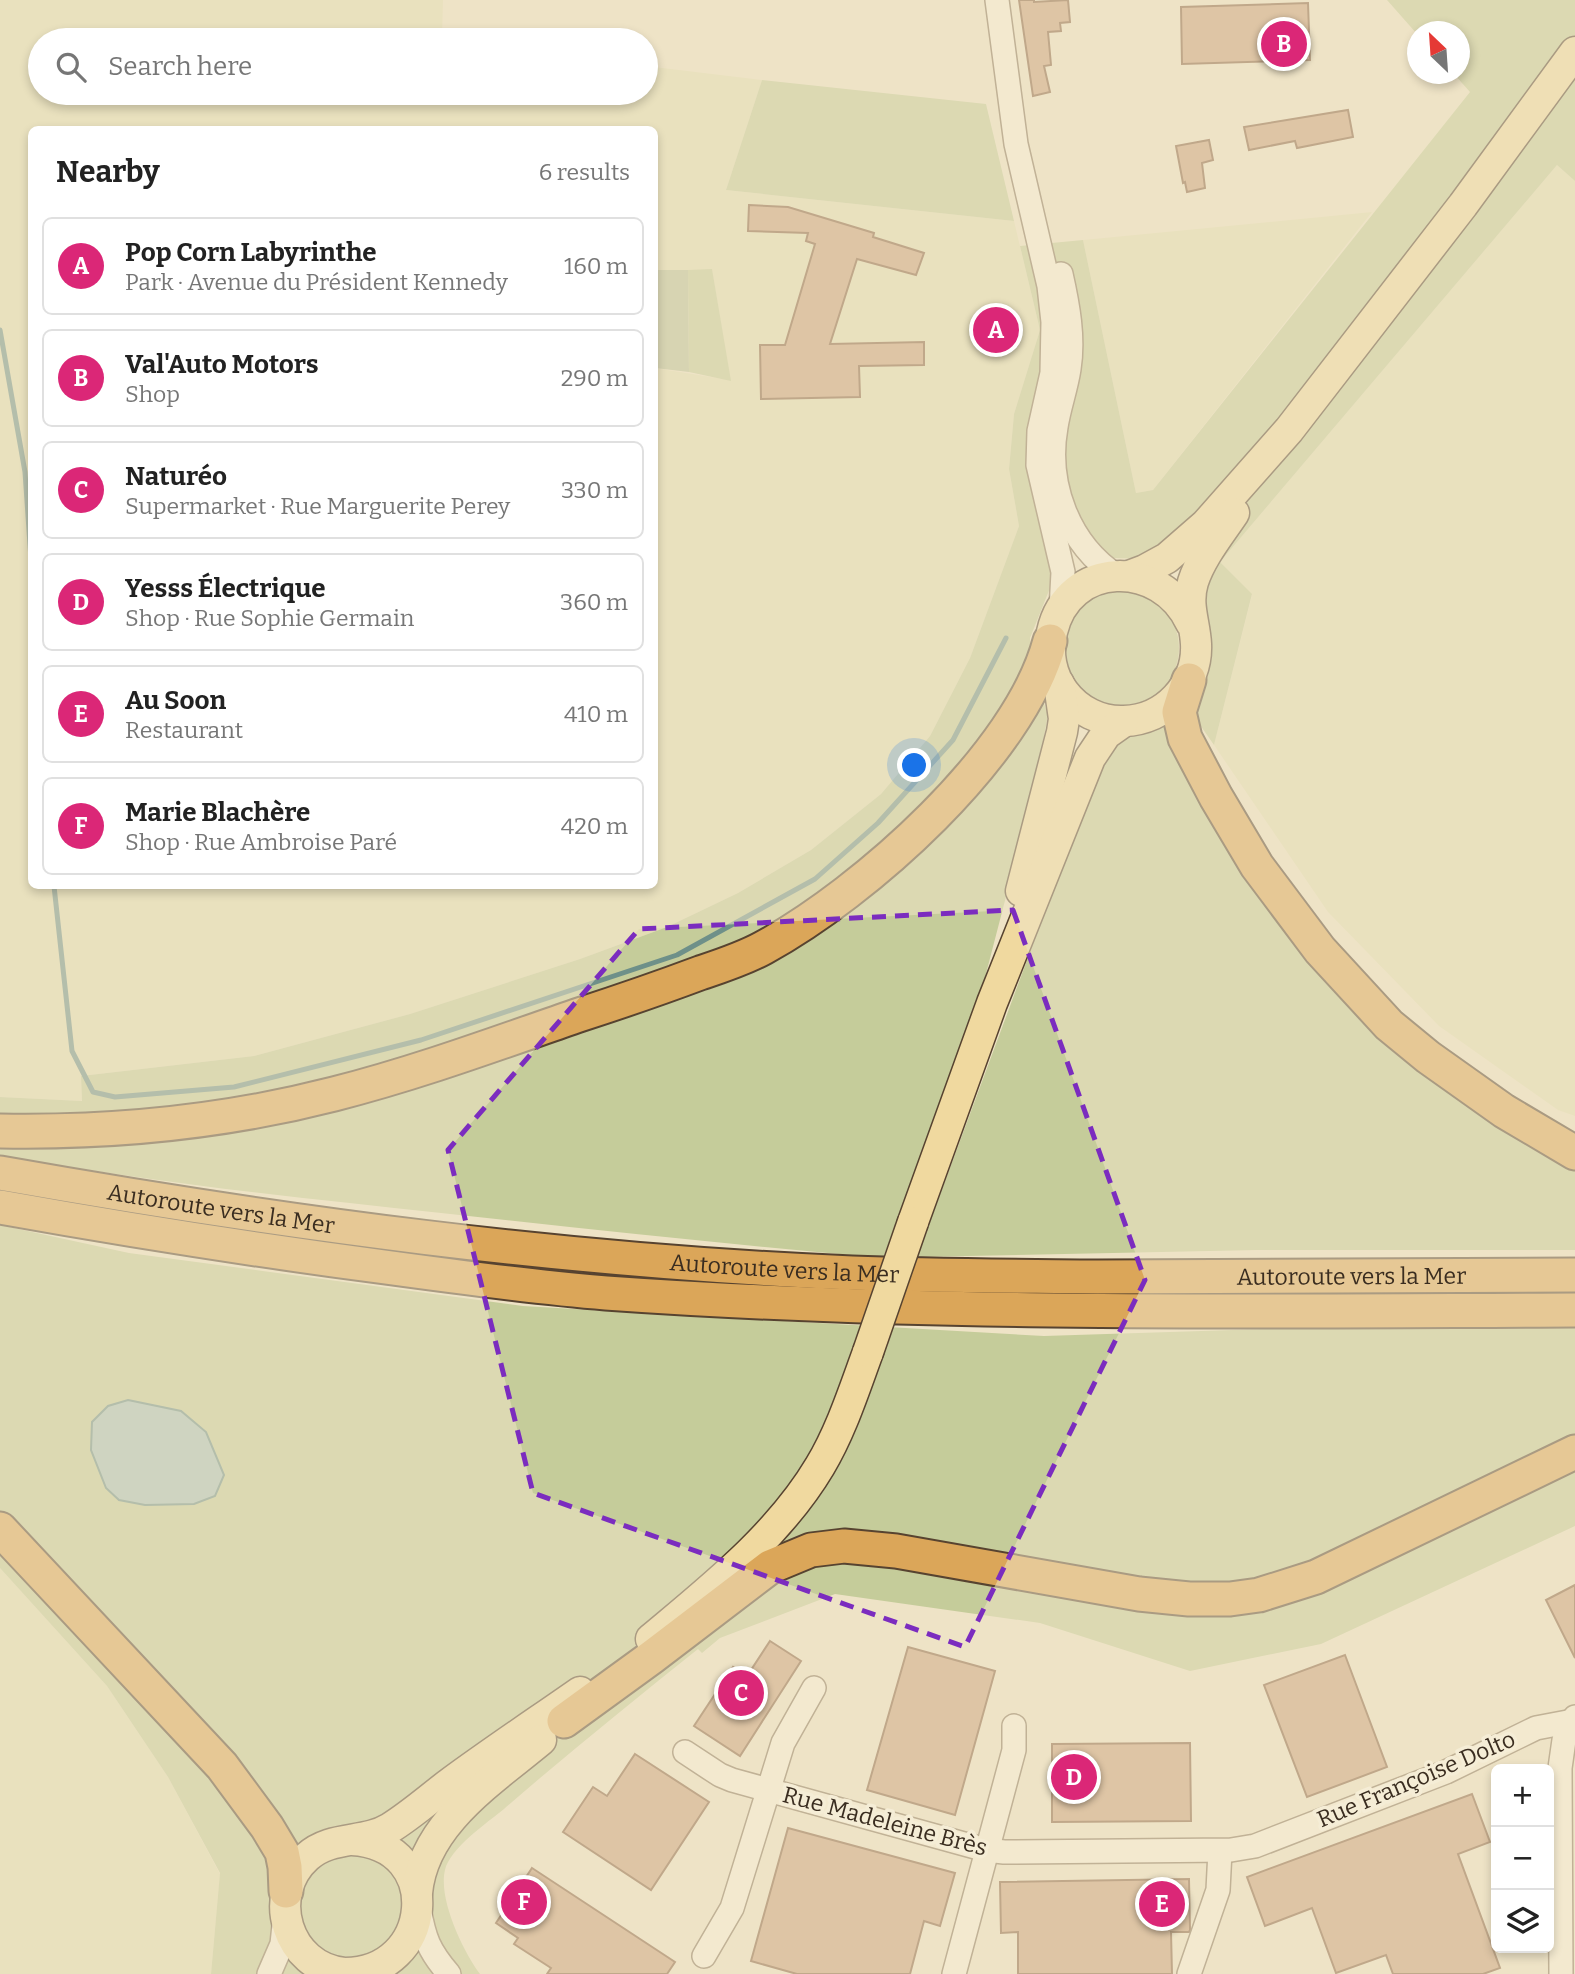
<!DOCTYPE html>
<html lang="en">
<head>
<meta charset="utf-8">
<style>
	:root { --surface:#fff; --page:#f6f6f6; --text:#222; --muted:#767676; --line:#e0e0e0; --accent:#db2777 }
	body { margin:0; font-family:Bitter,serif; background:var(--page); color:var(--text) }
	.controls { position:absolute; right:21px; bottom:21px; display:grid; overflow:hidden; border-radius:10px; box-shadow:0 4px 10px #0003 }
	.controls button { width:63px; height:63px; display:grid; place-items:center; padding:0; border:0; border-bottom:2px solid var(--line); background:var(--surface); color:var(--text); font:35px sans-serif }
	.compass { position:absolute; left:1407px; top:21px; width:63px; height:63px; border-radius:50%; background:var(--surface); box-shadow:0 4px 10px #0003; rotate:335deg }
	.you { position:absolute; left:915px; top:766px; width:24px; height:24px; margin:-18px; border:5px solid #fff; border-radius:50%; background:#1a73e8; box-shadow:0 0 0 10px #1a73e833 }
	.badge { display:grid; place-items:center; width:46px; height:46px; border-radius:50%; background:var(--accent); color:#fff; font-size:23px; font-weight:700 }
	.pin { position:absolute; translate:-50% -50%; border:4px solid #fff; box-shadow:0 2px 7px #0006 }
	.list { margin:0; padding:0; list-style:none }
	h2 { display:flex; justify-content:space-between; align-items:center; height:91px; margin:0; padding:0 28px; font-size:30px }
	h2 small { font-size:23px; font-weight:400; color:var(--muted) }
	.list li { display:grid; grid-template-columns:46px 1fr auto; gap:21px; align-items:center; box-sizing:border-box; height:98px; margin:0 14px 14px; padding:0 14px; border:2px solid var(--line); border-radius:10px }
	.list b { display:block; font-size:26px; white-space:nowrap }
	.list p { margin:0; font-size:23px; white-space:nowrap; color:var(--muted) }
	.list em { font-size:23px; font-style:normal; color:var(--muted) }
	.icon { flex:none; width:38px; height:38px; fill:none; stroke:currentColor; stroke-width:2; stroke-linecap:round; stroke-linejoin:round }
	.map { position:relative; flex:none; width:1575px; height:1974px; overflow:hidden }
	.search { position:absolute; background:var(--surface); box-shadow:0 4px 10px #0003; left:28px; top:28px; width:630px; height:77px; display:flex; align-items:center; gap:18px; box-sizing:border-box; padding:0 24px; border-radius:38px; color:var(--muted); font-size:26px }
	.panel { position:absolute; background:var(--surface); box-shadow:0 4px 10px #0003; left:28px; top:126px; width:630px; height:763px; border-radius:10px }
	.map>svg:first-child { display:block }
	.farmland { fill:#e3ddb4; fill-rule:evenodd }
	.green { fill:#c5cc9a }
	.cemetery { fill:#bbc199 }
	.water { fill:#a8c2bb; stroke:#6e9089; stroke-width:2 }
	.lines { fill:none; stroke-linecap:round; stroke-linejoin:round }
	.stream { stroke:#6e9089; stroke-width:5 }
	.building { fill:#cba07d; stroke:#886042; stroke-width:2 }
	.minor-casing { stroke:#89755c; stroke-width:26 }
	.major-casing { stroke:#574330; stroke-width:33 }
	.highway-casing { stroke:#574330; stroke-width:37 }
	.minor { stroke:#f8f0da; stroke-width:23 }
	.major { stroke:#f0d99f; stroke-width:30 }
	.highway { stroke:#dba659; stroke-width:33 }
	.major-bridge-casing { stroke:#574330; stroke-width:33; stroke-linecap:butt }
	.major-bridge { stroke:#f0d99f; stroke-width:30 }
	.marked { fill:none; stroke:#7b2cbf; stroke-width:5; stroke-dasharray:14 9; stroke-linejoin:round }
	.labels { text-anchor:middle; stroke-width:7; stroke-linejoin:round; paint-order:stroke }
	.street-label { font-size:23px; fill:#3a2d20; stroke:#f5edd6 }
</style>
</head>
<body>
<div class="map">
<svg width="1575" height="1974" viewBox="0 0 1575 1974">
	<rect width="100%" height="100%" fill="#eee3c6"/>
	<g class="farmland">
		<path d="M0 0H443L442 40H40V93H646V66L762 80 726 190 1014 221 1040 330 1014 414 1009 469 1019 526 970 658 930 736 881 794 811 850 738 893 667 927 580 959 410 1014 254 1056 81 1076 82 1101 0 1097ZM32 130H654L655 270H712L730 380 655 368 654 886H32Z"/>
		<path d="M1557 165 1575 181V1116L1558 1110 1439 1026 1328 912 1214 745 1252 595 1220 562Z"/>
		<path d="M1372 212 1153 490 1136 493 1083 240Z"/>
		<path d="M0 1568 107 1686 168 1777 220 1874 211 1974H0Z"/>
	</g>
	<g class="green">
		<path d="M1387 0H1575V181L1557 165 1220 562 1252 594 1214 745 1191 712 1202 579 1165 548 1144 559 1112 558 1084 529 1046 537 1052 583 1030 638 1032 668 1048 715 1035 785 975 1016 883 1258C735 1245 588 1229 441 1213 293 1197 146 1182 0 1155V1097L82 1101 81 1076 254 1056 410 1014 580 959 667 927 738 893 811 850 881 794 930 736 970 658 1019 526 1009 469 1014 414 1040 330 1020 246 1083 240 1136 493 1153 490 1470 92 1454 74H1460V32H1418L1417 34Z"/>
		<path d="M762 80 986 104 1014 221 726 190Z"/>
		<path d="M712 269 731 381 689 372 688 270Z"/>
		<circle cx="1121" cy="648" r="58"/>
		<path d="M1167 722 1243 869 1333 991 1494 1122 1575 1163V1250H1258L917 1257 1099 766 1112 743 1132 734Z"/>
		<path d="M0 1225 129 1253 523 1306 1044 1336 1295 1328 1575 1327V1526L1321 1644 1190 1671 1040 1623 835 1594 720 1638 702 1653 698 1649C632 1702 567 1754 504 1809 487 1823 450 1848 445 1870 438 1899 463 1951 480 1974H211L220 1873 168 1777 107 1686 0 1568Z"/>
	</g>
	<path class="cemetery" d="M655 270H688L689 372 655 368Z"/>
	<path class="water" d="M128 1400 181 1411 206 1432 224 1475 215 1496 194 1504 145 1505 119 1500 106 1488 91 1450 92 1422 108 1406Z"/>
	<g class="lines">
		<g class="stream">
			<path d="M0 330 25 472 32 574"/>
			<path d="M54 886 72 1051 93 1092 115 1097 234 1087 421 1040 677 955 815 879 878 823 953 740 1006 638"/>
		</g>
	</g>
	<g class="building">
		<path d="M1019 0H1034V2L1068 0 1070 22 1060 23 1061 31 1048 32 1051 65 1044 66 1050 92 1033 96Z"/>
		<path d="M1308 3 1310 60 1182 64 1181 7Z"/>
		<path d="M1348 110 1353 137 1297 148 1295 141 1249 150 1244 127Z"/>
		<path d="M1209 140 1213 160 1202 163 1205 188 1187 192 1185 182 1183 183 1176 146Z"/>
		<path d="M749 205 788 207 874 233 873 237 924 253 916 275 857 259 830 344 924 342V365L859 366 860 397 761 399 760 345H785L815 244 806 241 808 233 748 231Z"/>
		<path d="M1575 1585V1658L1546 1600Z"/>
		<path d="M770 1641 801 1661 740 1756 694 1726 733 1667 747 1676Z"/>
		<path d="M908 1647 995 1671 955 1815 867 1790Z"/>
		<path d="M1345 1655 1387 1767 1307 1797 1264 1685Z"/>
		<path d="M1190 1743 1191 1821 1052 1822V1744Z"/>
		<path d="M635 1754 709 1802 651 1890 563 1832 593 1787 607 1796Z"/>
		<path d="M1472 1794 1490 1842 1458 1854 1500 1968 1483 1974H1393L1386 1955 1336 1973 1312 1908 1265 1926 1247 1877Z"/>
		<path d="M788 1828 955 1873 940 1926 924 1921 910 1974H797L751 1961Z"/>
		<path d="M532 1868 675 1962 667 1974H547L551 1968 514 1944 518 1938 496 1923Z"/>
		<path d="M1189 1879 1190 1930 1189 1932H1171L1172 1974H1018V1932L1001 1933 1000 1882Z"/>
	</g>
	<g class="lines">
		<g class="minor-casing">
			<g id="minor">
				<path d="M997 0 1016 144 1049 286 1053 322 1052 373 1039 431 1038 465 1063 572 1061 610"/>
				<path d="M1061 274C1068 305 1074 338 1069 369 1066 389 1059 407 1056 427 1046 483 1068 544 1117 576"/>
				<path d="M685 1752 720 1775 732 1780 986 1850 1004 1852 1231 1850 1255 1846 1446 1772 1536 1728 1573 1721"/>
				<path d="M419 1908C424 1938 429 1951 449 1974"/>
				<path d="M704 1956 732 1908 783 1743 814 1688"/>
				<path d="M269 1974 282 1944 285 1916"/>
				<path d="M954 1974 1014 1750V1726"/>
				<path d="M1189 1974 1218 1890 1220 1851"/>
				<path d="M1561 1974 1560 1768 1564 1740 1575 1717"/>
			</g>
		</g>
		<g class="major-casing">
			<g id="major">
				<path d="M1129 576 1145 570 1167 558 1206 524 1289 430 1463 205 1575 52"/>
				<path d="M1191 623C1161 558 1068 560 1052 632 1047 653 1051 675 1064 692 1078 711 1101 722 1124 721 1165 720 1198 685 1196 644 1195 622 1186 605 1193 582 1201 557 1220 534 1234 513"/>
				<path d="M1021 891 1062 732 1064 719 1059 684"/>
				<path d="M913 1222 992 1003 1090 758 1106 734 1123 722"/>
				<path d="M651 1639C712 1588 779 1535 820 1466 841 1431 854 1390 868 1352"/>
				<path d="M352 1840C446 1845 434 1974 344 1973 287 1967 265 1895 307 1857 331 1835 364 1844 390 1828 411 1815 430 1798 450 1783 492 1752 537 1722 580 1692"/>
				<path d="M417 1893C423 1824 492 1781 541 1740"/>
			</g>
		</g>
		<g class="highway-casing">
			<g id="highway">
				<path d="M1189 680 1179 712 1185 738 1216 797 1257 866 1320 950 1389 1025 1428 1057 1504 1111 1575 1153"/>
				<path d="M0 1131C112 1133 225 1122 334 1094 417 1073 498 1043 579 1015 619 1002 660 988 700 973 721 966 743 959 763 948 864 893 1020 755 1050 641"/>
				<path id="s1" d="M0 1173C282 1223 565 1261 852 1273 934 1276 1016 1276 1098 1277 1257 1277 1416 1276 1575 1275"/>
				<path d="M0 1207C128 1230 256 1250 385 1267 458 1277 532 1287 606 1293 928 1316 1252 1311 1575 1310"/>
				<path d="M0 1529 222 1766 267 1827 282 1852 285 1867 286 1891"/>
				<path d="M564 1721 652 1657 770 1567 811 1550 844 1546 896 1551 1139 1594 1189 1599H1230L1259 1595 1316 1577 1575 1452"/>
			</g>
		</g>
		<use href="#minor" class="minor"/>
		<use href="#major" class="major"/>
		<use href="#highway" class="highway"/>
		<g class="major-bridge-casing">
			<path id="major-bridge" d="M868 1352 913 1222"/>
		</g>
		<use href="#major-bridge" class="major-bridge"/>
	</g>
	<path d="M0 0H1575V1974H0ZM1013 910 1145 1280 965 1647 533 1493 448 1150 639 929Z" fill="#eee3c6" fill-opacity=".55" fill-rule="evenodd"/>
	<path class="marked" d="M1013 910 1145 1280 965 1647 533 1493 448 1150 639 929Z"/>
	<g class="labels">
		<g class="street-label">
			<text dy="8" stroke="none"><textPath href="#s1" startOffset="224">Autoroute vers la Mer</textPath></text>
			<text dy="8" stroke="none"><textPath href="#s1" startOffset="791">Autoroute vers la Mer</textPath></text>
			<text dy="8" stroke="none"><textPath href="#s1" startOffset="1358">Autoroute vers la Mer</textPath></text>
			<text transform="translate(1416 1779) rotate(-23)" y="8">Rue Françoise Dolto</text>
			<text transform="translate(885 1821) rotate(15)" y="8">Rue Madeleine Brès</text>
		</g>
	</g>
</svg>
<div class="controls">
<button>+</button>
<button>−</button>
<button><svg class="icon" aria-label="layers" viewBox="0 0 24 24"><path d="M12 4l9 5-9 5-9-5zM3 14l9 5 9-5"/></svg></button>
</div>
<svg class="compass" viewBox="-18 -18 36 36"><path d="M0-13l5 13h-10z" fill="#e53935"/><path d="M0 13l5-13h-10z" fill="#767676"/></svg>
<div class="you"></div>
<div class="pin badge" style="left:996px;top:330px">A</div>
<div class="pin badge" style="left:1284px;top:44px">B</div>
<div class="pin badge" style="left:741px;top:1693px">C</div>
<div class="pin badge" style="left:1074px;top:1777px">D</div>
<div class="pin badge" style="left:1162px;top:1904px">E</div>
<div class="pin badge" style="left:524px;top:1902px">F</div>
<div class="search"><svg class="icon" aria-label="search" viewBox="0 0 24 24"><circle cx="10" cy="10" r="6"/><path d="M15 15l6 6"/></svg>Search here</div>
<section class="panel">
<h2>Nearby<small>6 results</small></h2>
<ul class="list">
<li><span class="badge">A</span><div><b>Pop Corn Labyrinthe</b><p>Park · Avenue du Président Kennedy</p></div><em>160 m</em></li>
<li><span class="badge">B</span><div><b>Val'Auto Motors</b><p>Shop</p></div><em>290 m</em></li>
<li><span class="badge">C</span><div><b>Naturéo</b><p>Supermarket · Rue Marguerite Perey</p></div><em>330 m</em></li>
<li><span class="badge">D</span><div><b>Yesss Électrique</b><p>Shop · Rue Sophie Germain</p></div><em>360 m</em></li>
<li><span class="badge">E</span><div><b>Au Soon</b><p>Restaurant</p></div><em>410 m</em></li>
<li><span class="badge">F</span><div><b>Marie Blachère</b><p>Shop · Rue Ambroise Paré</p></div><em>420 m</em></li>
</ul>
</section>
</div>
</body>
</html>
